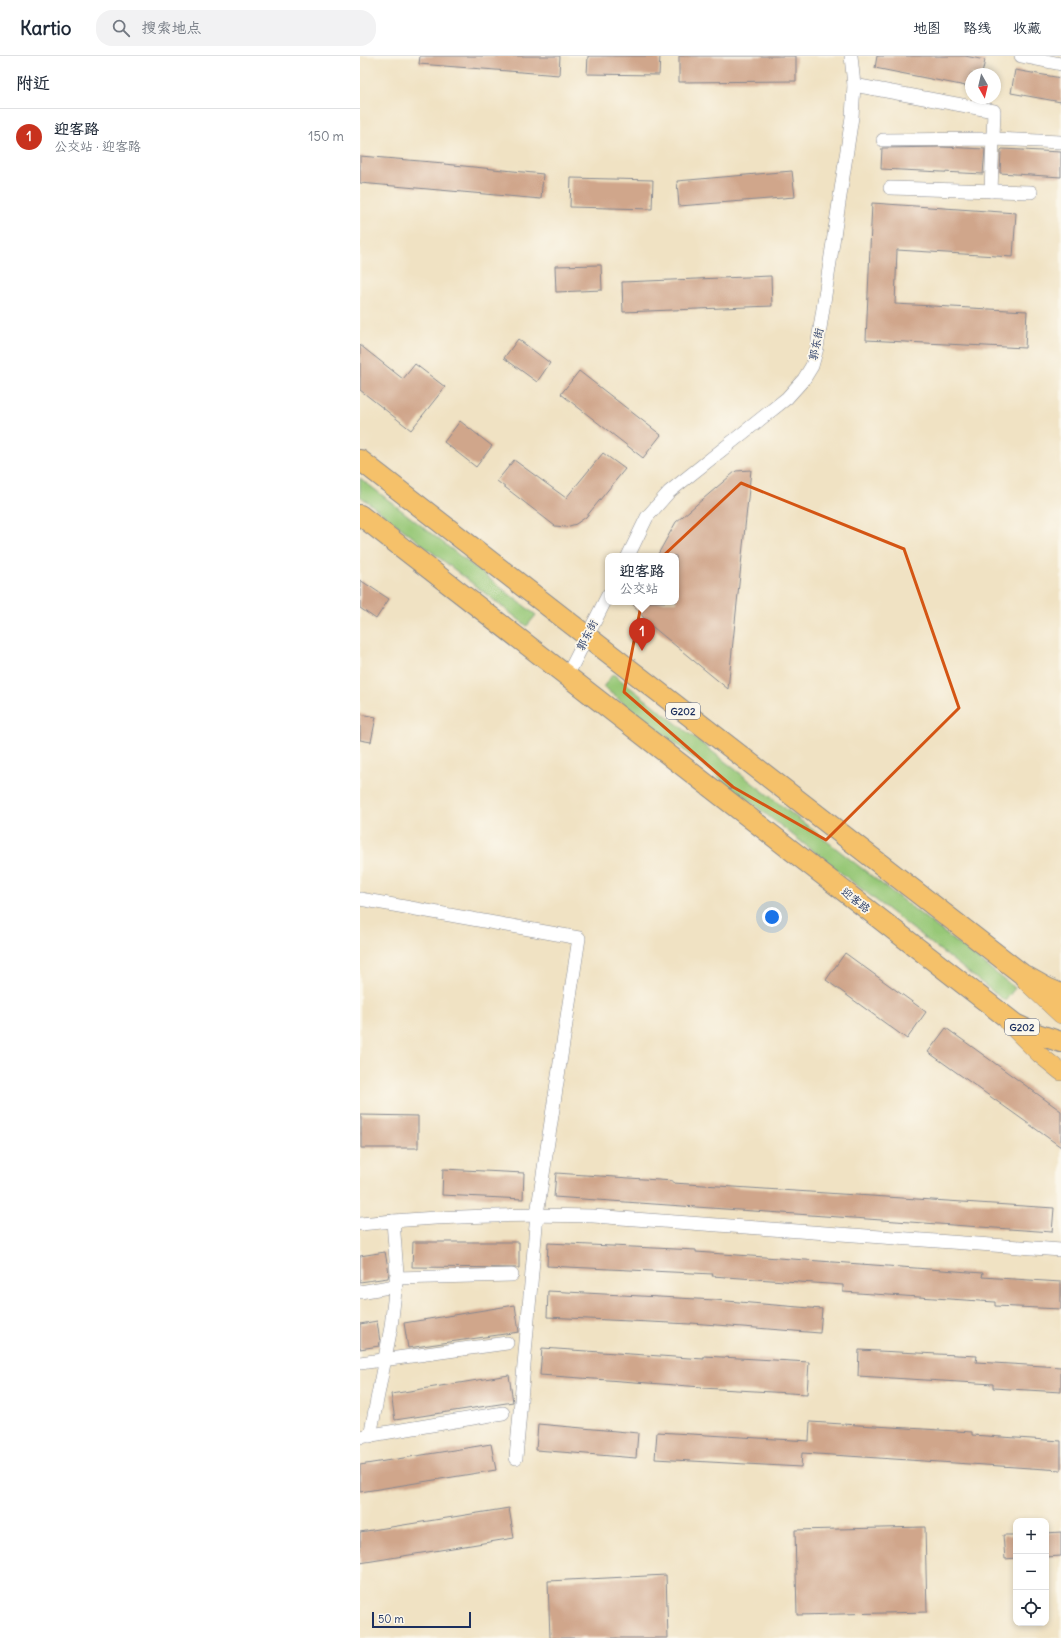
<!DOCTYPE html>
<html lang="zh">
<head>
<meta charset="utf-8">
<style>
	:root { --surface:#fff; --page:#f2f2f3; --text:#1f2937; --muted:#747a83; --line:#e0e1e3; --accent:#c8321e }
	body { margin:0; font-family:Delius,"LXGW WenKai TC",sans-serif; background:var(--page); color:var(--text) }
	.controls { position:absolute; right:12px; bottom:12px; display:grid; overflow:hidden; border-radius:8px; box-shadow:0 2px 6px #0003 }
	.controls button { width:36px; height:36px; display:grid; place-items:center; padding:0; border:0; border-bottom:1px solid var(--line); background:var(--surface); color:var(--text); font:20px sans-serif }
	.compass { position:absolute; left:605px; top:12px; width:36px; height:36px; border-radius:50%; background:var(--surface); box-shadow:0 2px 6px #0003; rotate:172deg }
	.scale { position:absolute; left:12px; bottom:10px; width:99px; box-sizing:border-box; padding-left:4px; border:2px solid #1b2f5e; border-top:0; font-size:11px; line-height:14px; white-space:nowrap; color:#1b2f5e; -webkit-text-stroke:3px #fbf7ec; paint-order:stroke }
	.you { position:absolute; left:412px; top:861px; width:14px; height:14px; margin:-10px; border:3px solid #fff; border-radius:50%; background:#1a73e8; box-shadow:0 0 0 6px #1a73e833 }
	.badge { display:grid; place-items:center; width:26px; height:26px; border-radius:50%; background:var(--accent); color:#fff; font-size:13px; font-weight:700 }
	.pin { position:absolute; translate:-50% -33px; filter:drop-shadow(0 1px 2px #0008) }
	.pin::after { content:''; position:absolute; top:21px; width:14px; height:12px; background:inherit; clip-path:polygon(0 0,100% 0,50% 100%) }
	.popup { position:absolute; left:245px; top:497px; width:74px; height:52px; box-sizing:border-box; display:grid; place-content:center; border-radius:8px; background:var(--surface); filter:drop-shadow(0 1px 3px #0005); font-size:13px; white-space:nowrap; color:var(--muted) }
	.popup b { font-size:15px; color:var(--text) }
	.popup::after { content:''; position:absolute; left:50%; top:100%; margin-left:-8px; border:8px solid transparent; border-top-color:var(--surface) }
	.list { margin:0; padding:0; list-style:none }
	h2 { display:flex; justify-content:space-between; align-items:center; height:52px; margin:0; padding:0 16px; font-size:17px }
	h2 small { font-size:13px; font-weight:400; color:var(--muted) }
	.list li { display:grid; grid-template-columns:26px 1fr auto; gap:12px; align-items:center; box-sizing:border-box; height:56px; padding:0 16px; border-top:1px solid var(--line) }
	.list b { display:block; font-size:15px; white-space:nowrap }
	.list p { margin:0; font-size:13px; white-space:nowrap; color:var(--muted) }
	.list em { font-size:13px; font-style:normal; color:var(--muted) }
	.icon { flex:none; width:22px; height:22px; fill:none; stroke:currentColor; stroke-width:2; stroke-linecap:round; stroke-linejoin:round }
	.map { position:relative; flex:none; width:701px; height:1582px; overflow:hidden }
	header { display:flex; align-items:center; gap:24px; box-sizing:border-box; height:56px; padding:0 20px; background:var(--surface); border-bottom:1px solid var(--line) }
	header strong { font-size:19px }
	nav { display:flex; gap:22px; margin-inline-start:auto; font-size:14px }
	.search { width:280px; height:36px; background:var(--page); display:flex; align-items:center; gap:10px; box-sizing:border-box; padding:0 14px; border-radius:16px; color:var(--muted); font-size:15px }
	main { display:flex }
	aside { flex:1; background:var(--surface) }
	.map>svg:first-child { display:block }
	.green { fill:#97c877; stroke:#597c6a }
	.building { fill:#d0a68b }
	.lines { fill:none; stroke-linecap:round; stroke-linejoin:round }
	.minor-casing { stroke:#868890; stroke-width:14 }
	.major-casing { stroke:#868890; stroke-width:18 }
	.highway-casing { stroke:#868890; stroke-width:22 }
	.minor { stroke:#fff; stroke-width:13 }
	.major { stroke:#f5c16b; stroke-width:17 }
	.highway { stroke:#f5c16b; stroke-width:20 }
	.marked { fill:none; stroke:#d45514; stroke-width:3; stroke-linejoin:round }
	.labels { text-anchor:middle; stroke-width:3.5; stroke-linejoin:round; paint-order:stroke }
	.shield { fill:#fbf7ec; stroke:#5e6b89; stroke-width:1 }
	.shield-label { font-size:10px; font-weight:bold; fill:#1b2f5e }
	.street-label { font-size:11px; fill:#1b2f5e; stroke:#fbf7ec }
</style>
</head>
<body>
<header>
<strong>Kartio</strong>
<div class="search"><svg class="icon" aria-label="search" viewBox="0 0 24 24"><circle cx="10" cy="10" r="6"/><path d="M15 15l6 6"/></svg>搜索地点</div>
<nav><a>地图</a><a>路线</a><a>收藏</a></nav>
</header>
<main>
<aside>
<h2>附近<small></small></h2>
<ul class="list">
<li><span class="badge">1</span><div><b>迎客路</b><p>公交站 · 迎客路</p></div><em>150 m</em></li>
</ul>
</aside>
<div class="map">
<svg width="701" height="1582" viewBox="0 0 701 1582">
	<rect width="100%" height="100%" fill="#fbf7ec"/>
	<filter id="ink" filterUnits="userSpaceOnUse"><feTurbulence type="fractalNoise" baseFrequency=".025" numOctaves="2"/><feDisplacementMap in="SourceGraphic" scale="8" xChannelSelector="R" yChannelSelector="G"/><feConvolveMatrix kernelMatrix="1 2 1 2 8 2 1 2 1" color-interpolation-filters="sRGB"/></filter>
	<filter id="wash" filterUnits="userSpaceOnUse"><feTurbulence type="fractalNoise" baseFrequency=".012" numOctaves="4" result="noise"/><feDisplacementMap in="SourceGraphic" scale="16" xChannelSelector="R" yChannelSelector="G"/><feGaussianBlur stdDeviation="0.9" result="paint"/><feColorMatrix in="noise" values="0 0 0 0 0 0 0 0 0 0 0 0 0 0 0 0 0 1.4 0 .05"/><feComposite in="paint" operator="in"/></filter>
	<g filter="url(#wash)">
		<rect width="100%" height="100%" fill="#f0e2c3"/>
		<g class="green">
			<path d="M0 422 176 559 167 570 0 440Z"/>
			<path d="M253 618 655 932 645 945 243 631Z"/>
		</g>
		<g id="blocks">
			<g class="building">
				<path d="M60 0H200L199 19 59 8Z"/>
				<path d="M228 0H300L299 19 227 18Z"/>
				<path d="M319 0H436V25L319 26Z"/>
				<path d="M517 0H605L625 4 622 18H611V31L515 12Z"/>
				<path d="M655 14 701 22V46L651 37Z"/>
				<path d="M582 91 625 93 623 118 521 113 522 92Z"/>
				<path d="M642 93 701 96V121L640 117 641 94Z"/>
				<path d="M0 100 84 107V108L183 118 181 143 0 127Z"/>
				<path d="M432 115 435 141 319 150 317 125Z"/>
				<path d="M211 122 293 124 292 153 210 151Z"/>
				<path d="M512 147 656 157 653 201 537 194 535 248 667 255 665 292 506 284Z"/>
				<path d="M241 209 242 234 196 236 195 210Z"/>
				<path d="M411 220 412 250 263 256 262 226Z"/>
				<path d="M158 283 190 307 177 326 144 302Z"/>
				<path d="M0 289 43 323 55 308 85 331 51 374 0 334Z"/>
				<path d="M219 315 301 379 283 402 201 338Z"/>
				<path d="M100 365 132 390 116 411 84 386Z"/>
				<path d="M243 397 265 413 226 461 216 468 206 471 195 470 137 425 154 404 206 442Z"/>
				<path d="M391 414 368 633 288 567 271 546H316V500H297L316 466 376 415Z"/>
				<path d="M0 524 29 543 16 563 0 552Z"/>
				<path d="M0 658 16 661 11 686 0 684Z"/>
				<path d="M485 897 566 956 547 983 466 924Z"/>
				<path d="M586 972 701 1055V1091L568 996Z"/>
				<path d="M1 1059 58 1060V1092H1Z"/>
				<path d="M83 1113 164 1117 163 1143 82 1139Z"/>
				<path d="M196 1117 313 1125V1127L694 1152 692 1176 194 1141Z"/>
				<path d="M53 1186H159V1212L52 1211Z"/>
				<path d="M188 1187 336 1194V1196L623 1217 622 1221 701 1226V1253L635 1250V1246L483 1236V1229L352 1220 353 1218 187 1210Z"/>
				<path d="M25 1196 29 1217 28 1222 0 1226V1200Z"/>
				<path d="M188 1235 355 1244 462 1253 460 1277 331 1267V1268L187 1261Z"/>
				<path d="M155 1249 159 1276 48 1292 44 1267Z"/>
				<path d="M17 1265 20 1286 19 1290 0 1293V1268Z"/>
				<path d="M182 1292 344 1303V1300L449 1306 447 1338 342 1332V1331L180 1319Z"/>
				<path d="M499 1294 617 1300 616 1306 701 1311V1336L633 1332V1328L498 1320Z"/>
				<path d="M149 1319 153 1346 35 1364 31 1338Z"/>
				<path d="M450 1366 612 1376V1379L701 1385V1414L442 1397 441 1411 295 1403 297 1376 449 1385Z"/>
				<path d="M178 1368 278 1377 276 1402 176 1394Z"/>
				<path d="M131 1388 136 1414 0 1436V1409Z"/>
				<path d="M149 1452 154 1482 0 1507V1476Z"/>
				<path d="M565 1471 567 1556 437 1559 435 1474Z"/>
				<path d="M701 1476V1500L686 1501V1477Z"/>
				<path d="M643 1479H656V1502L645 1503Z"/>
				<path d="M306 1519 308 1582H190L188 1525Z"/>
			</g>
		</g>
	</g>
	<g filter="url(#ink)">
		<use href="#blocks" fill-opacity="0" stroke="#868890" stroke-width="1"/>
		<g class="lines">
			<g class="minor-casing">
				<g id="minor">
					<path d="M661 0 701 8"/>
					<path d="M494 29 634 55 631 135"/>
					<path d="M523 84 633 83 701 86"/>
					<path d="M530 132 671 136"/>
					<path d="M268 500 287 461 309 436 427 342 444 323 452 310 457 292 492 61 494 29 491 0"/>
					<path d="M207 620 248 539"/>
					<path d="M0 843 219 882 177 1158 156 1402"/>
					<path d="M0 1168C76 1160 156 1158 233 1160L701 1194"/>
					<path d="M36 1222 152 1219"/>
					<path d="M0 1236 35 1230"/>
					<path d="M0 1307 147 1287"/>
					<path d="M10 1380 31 1271 37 1218 33 1165"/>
					<path d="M0 1381 143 1357"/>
				</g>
			</g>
			<g class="major-casing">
				<g id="major">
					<path d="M666 926 701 959"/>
					<path d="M648 967 679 998 701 1016"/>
				</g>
			</g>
			<g class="highway-casing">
				<g id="highway">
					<path d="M0 404 662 918 687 932 701 938"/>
					<path d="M0 459 655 968 677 978 701 986"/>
				</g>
			</g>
			<use href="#minor" class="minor"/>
			<use href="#major" class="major"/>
			<use href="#highway" class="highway"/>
		</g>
	</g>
	<path class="marked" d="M381 427 544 493 599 652 466 784 373 731 264 636 288 514Z"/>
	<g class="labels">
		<g class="shield">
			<rect x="306" y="647" width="34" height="16" rx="3"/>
			<rect x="645" y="963" width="34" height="16" rx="3"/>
		</g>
		<g class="shield-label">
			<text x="323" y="659">G202</text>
			<text x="662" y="975">G202</text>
		</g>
		<g class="street-label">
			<text transform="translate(456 288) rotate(-78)" y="4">郭东街</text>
			<text transform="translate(227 579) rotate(-63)" y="4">郭东街</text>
			<text transform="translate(496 844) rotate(38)" y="4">迎客路</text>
		</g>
	</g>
</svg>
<div class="controls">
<button>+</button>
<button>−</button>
<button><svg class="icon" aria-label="locate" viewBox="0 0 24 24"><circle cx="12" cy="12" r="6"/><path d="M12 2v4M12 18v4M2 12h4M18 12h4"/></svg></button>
</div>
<svg class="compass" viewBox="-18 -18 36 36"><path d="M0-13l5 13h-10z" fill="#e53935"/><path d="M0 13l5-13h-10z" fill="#747a83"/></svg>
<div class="scale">50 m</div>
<div class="you"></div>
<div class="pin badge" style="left:282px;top:595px">1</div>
<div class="popup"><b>迎客路</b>公交站</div>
</div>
</main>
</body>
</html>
